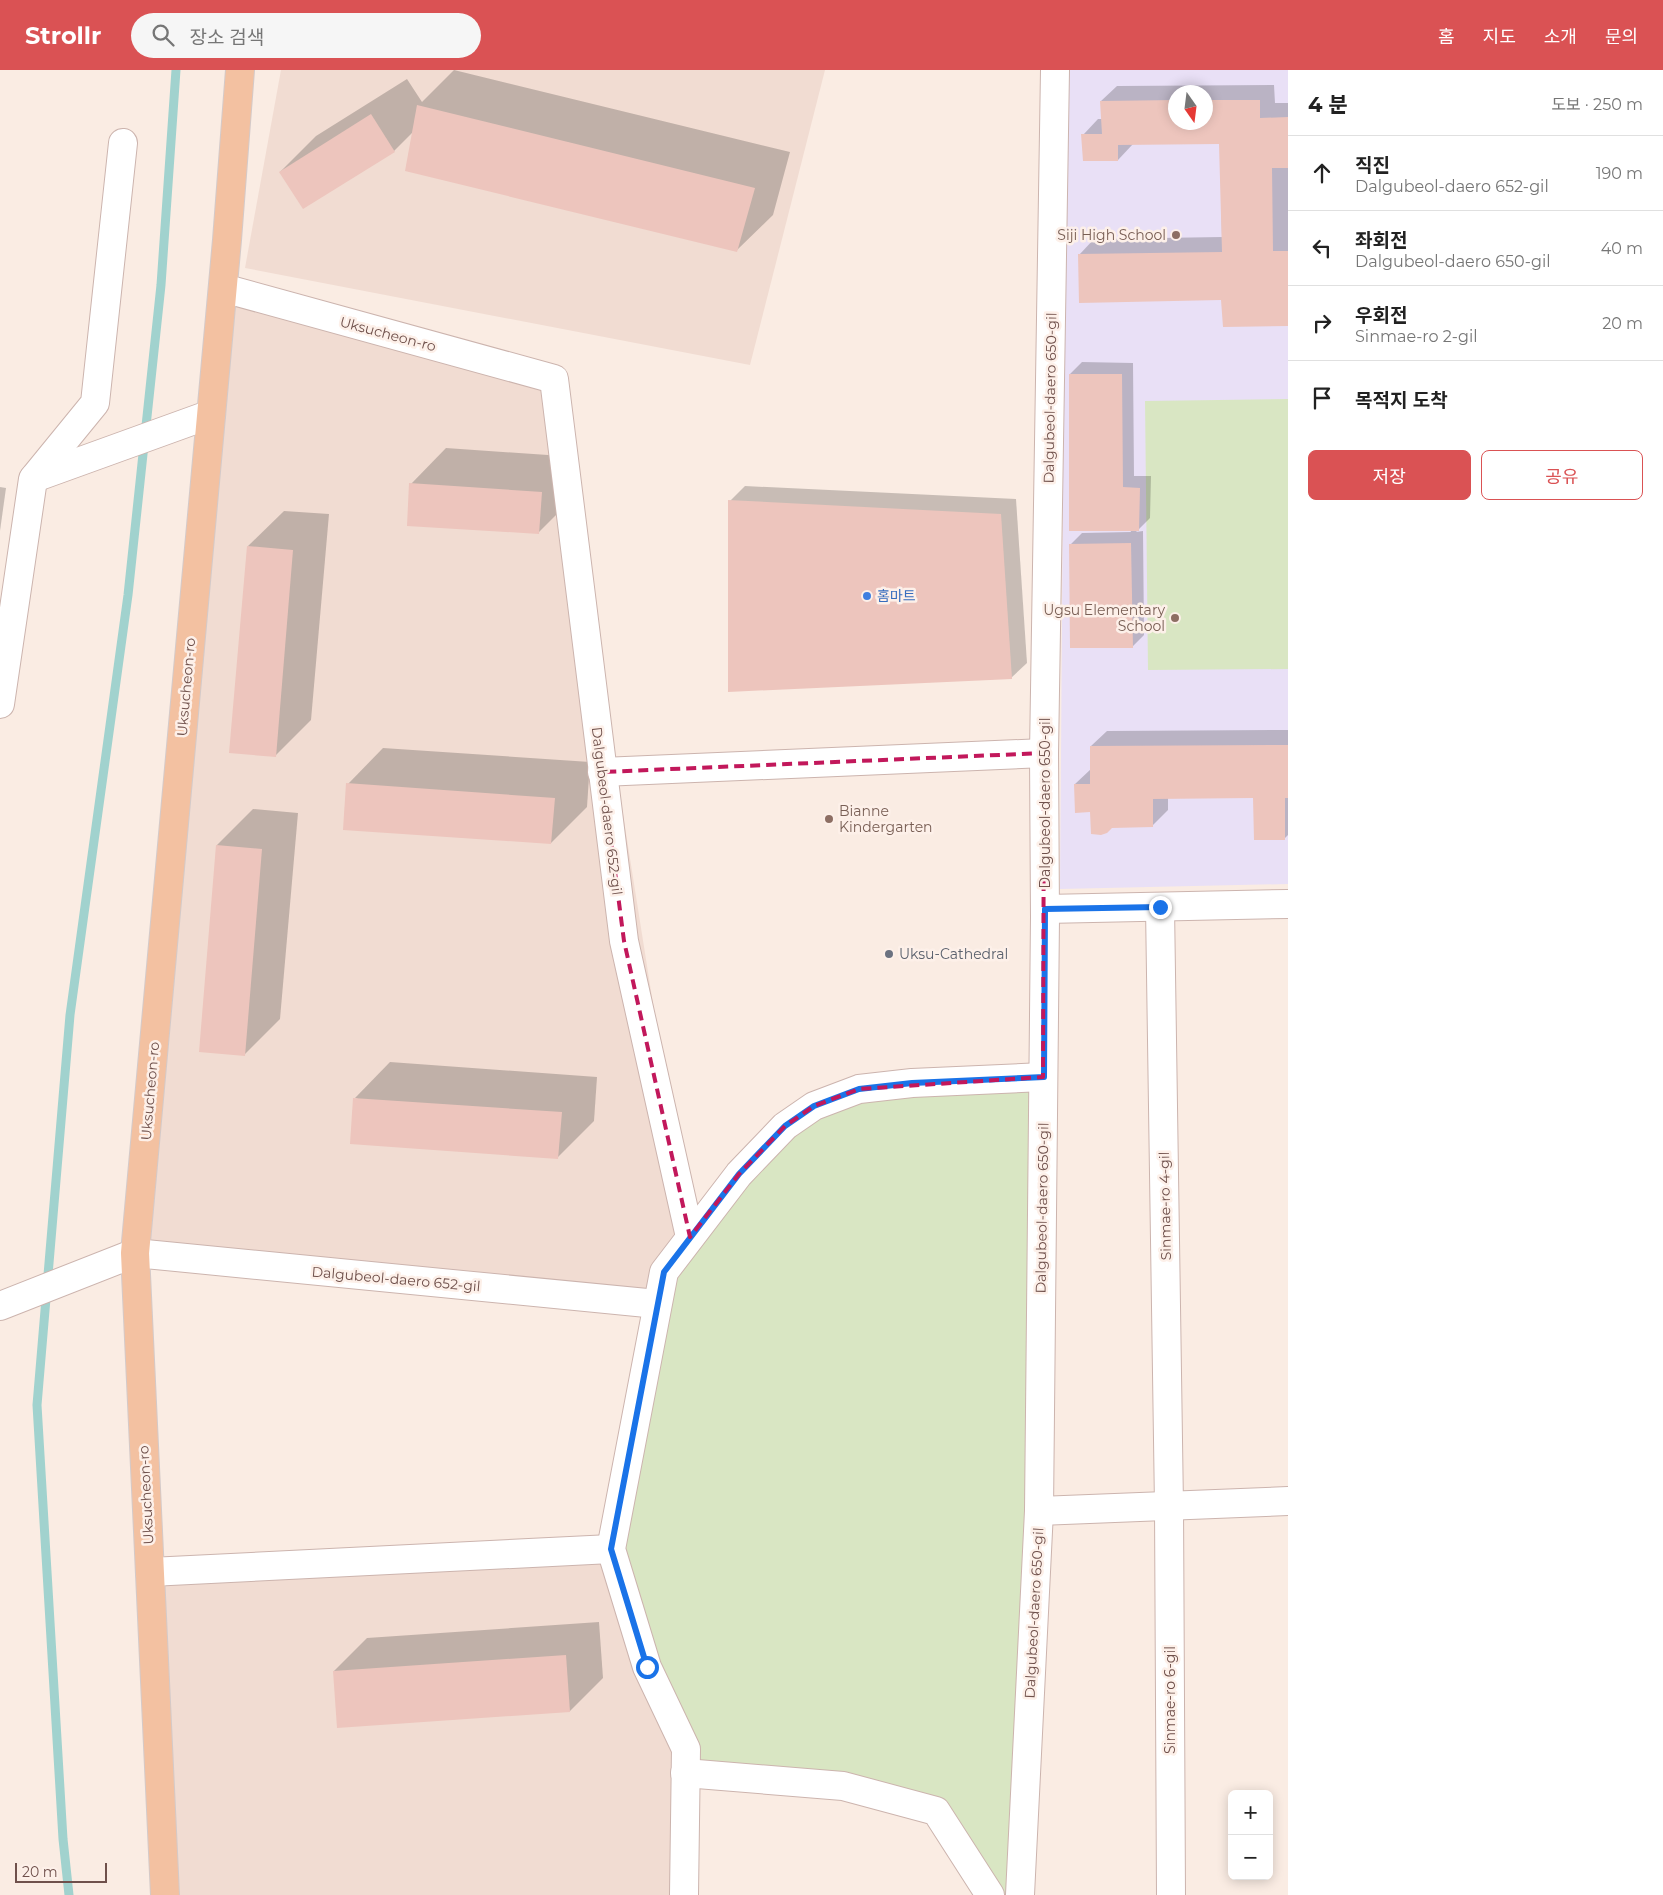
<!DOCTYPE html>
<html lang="ko">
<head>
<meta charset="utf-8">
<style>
	:root { --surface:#fff; --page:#f6f6f6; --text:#222; --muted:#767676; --line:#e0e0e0; --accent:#da5254 }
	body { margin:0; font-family:Montserrat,"Noto Sans KR",sans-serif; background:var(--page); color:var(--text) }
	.controls { position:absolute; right:15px; bottom:15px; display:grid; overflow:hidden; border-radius:8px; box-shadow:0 2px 12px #0003 }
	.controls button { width:45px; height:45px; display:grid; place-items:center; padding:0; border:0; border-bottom:1px solid var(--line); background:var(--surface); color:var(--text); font:25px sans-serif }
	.compass { position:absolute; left:1168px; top:15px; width:45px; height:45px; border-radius:50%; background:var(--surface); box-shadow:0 2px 12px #0003; rotate:166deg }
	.scale { position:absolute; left:15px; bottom:12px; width:92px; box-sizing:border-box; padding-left:5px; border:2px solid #6f504b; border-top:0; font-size:14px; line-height:18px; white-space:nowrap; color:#6f504b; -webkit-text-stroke:4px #fdf0e9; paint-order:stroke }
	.stop { position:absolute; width:15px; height:15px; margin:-11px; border:4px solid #1a73e8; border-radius:50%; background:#fff }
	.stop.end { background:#1a73e8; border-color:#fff; box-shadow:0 1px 5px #0008 }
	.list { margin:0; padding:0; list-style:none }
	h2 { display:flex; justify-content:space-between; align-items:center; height:65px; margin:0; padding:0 20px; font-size:21px }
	h2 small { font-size:16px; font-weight:400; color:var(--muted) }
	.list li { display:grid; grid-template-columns:32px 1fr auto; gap:15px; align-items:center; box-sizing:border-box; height:75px; padding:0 20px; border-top:1px solid var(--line) }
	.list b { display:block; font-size:19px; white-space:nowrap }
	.list p { margin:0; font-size:16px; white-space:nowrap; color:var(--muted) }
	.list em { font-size:16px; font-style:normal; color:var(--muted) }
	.actions { display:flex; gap:10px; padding:15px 20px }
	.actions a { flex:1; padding:11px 0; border:1px solid var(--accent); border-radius:8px; text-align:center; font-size:18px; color:var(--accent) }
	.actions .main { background:var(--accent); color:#fff }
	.icon { flex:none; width:28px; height:28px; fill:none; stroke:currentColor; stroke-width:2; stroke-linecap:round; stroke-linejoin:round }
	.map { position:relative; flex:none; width:1288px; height:1825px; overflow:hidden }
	header { display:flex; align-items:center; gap:30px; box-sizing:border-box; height:70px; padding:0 25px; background:var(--accent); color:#fff }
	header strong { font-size:24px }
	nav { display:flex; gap:28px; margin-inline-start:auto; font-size:18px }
	.search { width:350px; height:45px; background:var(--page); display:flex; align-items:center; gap:12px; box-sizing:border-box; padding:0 18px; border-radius:28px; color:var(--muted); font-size:19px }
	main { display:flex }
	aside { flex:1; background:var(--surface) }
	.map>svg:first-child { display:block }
	.residential { fill:#f1dcd2 }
	.education { fill:#e9e0f6; fill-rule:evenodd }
	.green { fill:#d9e6c3 }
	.shadow { fill:#0003; fill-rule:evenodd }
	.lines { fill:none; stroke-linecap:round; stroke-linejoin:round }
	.stream { stroke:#a1d2ce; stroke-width:9 }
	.building { fill:#edc5bd }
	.minor-casing { stroke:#ccb4ae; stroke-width:30 }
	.major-casing { stroke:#d4cac9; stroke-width:30 }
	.minor { stroke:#fff; stroke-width:28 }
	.major { stroke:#f3c1a1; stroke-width:28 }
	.route { stroke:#1a73e8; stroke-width:6 }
	.marked { fill:none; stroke:#c2185b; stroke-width:4; stroke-dasharray:10 6; stroke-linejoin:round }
	.education-dot { fill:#8d6e63; stroke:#fdf0e9; stroke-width:2 }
	.shop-dot { fill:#3f7fe0; stroke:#fdf0e9; stroke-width:2 }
	.worship-dot { fill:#6b7280; stroke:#fdf0e9; stroke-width:2 }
	.labels { text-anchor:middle; stroke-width:5; stroke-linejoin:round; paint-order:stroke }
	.education-label { font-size:14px; fill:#785e54; stroke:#fdf0e9; text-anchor:end }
	.street-label { font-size:14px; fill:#6f504b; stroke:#fdf0e9 }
	.shop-label { font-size:14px; fill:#366cbe; stroke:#fdf0e9; text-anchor:start }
	.worship-label { font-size:14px; fill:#5b616d; stroke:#fdf0e9; text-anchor:start }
</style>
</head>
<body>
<header>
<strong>Strollr</strong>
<div class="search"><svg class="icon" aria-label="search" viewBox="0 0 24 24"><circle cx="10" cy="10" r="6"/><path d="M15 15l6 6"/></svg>장소 검색</div>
<nav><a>홈</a><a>지도</a><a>소개</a><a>문의</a></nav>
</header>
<main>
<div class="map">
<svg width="1288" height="1825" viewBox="0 0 1288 1825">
	<rect width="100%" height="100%" fill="#faece3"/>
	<g class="residential">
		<path d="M281 0H825L750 295 245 198Z"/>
		<path d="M223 218 554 309 690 1167 657 1234 135 1183Z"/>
		<path d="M611 1479 685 1703 681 1825H160L150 1502Z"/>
	</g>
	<path class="education" d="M1063 0H1288V814L1060 819 1064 282ZM1176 22H1206V52H1176Z"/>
	<g class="green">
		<path d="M1288 329V599L1148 600 1145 331Z"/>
		<path d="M1043 1007 1020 1825H1006L936 1741 701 1704 611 1479 664 1202 814 1036Z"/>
	</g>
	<g class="shadow">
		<path d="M454 0 790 82 773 145 737 180 414 61 394 81 280 102 316 66 407 9 422 32Z"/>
		<path d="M1274 15 1275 33H1288V254L1222 228 1079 185 1094 169 1222 167 1220 73 1133 74 1118 90 1083 65 1098 49H1102L1101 31 1117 16ZM1176 22H1206V52H1176Z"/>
		<path d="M1082 292 1133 293 1134 406H1151L1150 448 1136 462 1143 461 1144 565 1132 577 1071 474 1082 463 1131 462 1070 304Z"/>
		<path d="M446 378 577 387 574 427 538 463 411 414Z"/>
		<path d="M745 416 1016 429 1027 593 1011 608 730 431Z"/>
		<path d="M0 417 6 418 0 461Z"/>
		<path d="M284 441 329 444 311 650 275 686 248 476Z"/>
		<path d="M1288 660V765L1284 769 1255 727 1168 728V740L1152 756 1091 741 1075 714 1091 699V676L1107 661Z"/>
		<path d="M383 678 590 692 587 737 551 773 348 714Z"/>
		<path d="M253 739 298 743 280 949 244 985 217 775Z"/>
		<path d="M390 992 597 1007 594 1051 558 1087 355 1028Z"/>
		<path d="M599 1552 603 1608 570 1641 334 1601 367 1568Z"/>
	</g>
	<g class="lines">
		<path class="stream" d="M69 1825 63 1769 37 1335 70 945 128 525 161 215 176 0"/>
	</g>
	<g class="building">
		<path d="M1176 30V52H1206V30H1260V48L1288 47V98H1272L1273 181H1288V256L1223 257 1221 230 1079 233 1078 184 1222 182 1219 74 1118 75V91H1083L1081 64H1102L1100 31Z"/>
		<path d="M417 35 755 118 737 182 405 101Z"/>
		<path d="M371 44 395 82 303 139 279 102Z"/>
		<path d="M1069 304H1122L1123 417 1140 418 1139 461H1069Z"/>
		<path d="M409 413 542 422 539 464 407 456Z"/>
		<path d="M728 430 1001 444 1012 609 728 622Z"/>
		<path d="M1131 473 1133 578H1070L1069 474Z"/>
		<path d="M247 476 293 480 276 687 229 683Z"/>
		<path d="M1288 675V728H1285V770H1254L1253 728 1153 729V757L1112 758 1107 763 1101 765 1091 764 1090 742 1075 743 1074 714H1090V676Z"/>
		<path d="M346 713 555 728 551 774 343 760Z"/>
		<path d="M216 775 262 779 245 986 199 982Z"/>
		<path d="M353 1028 562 1042 558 1089 350 1074Z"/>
		<path d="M566 1585 570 1642 337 1658 333 1601Z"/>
	</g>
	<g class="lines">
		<g class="minor-casing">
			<g id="minor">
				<path d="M223 218 554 309 624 871 690 1167"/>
				<path d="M34 408 211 344"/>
				<path d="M0 634 33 409 95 333 123 73"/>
				<path d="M602 702 1044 683"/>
				<path d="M1160 837 1169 1436 1171 1825"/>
				<path d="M1045 839 1288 834"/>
				<path d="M0 1236 135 1183 657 1234"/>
				<path d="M1039 1441 1288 1431"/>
				<path d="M150 1502 611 1479"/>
				<path d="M685 1703 843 1716 936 1741 990 1825"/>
				<path d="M684 1825 686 1679 647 1597 611 1479 664 1202 739 1104 785 1056 814 1036 859 1019 912 1013 1043 1007"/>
				<path d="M1020 1825 1039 1441 1045 847 1044 683 1055 0"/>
			</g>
		</g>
		<g class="major-casing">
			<path id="major" d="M165 1825 135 1183 227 170 240 0"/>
		</g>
		<use href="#minor" class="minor"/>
		<use href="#major" class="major"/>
	</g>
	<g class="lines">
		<path class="route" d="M647 1597 611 1479 664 1202 739 1104 785 1056 814 1036 859 1019 912 1013 1044 1007 1045 839 1160 837"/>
	</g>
	<path class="marked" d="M1044 683 1043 1007 859 1019 814 1036 785 1056 739 1104 690 1167 624 871 602 702Z"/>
	<g class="education-dot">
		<circle cx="1176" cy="165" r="5"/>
		<circle cx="1175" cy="548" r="5"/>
		<circle cx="829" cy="749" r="5"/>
	</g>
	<circle class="shop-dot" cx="867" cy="526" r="5"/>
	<circle class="worship-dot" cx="889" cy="884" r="5"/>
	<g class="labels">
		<g class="education-label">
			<text x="1166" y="170">Siji High School</text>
			<text x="1165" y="545">Ugsu Elementary<tspan x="1165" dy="16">School</tspan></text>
			<text x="839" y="746" text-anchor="start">Bianne<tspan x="839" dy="16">Kindergarten</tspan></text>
		</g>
		<g class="street-label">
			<text transform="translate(388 264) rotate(15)" y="5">Uksucheon-ro</text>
			<text transform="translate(1050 328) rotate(-89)" y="5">Dalgubeol-daero 650-gil</text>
			<text transform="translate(186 617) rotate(-85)" y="5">Uksucheon-ro</text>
			<text transform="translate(1045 733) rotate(-90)" y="5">Dalgubeol-daero 650-gil</text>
			<text transform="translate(607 741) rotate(83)" y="5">Dalgubeol-daero 652-gil</text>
			<text transform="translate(150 1021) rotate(-85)" y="5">Uksucheon-ro</text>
			<text transform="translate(1165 1136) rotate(-91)" y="5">Sinmae-ro 4-gil</text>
			<text transform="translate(1042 1138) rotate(-89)" y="5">Dalgubeol-daero 650-gil</text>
			<text transform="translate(396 1209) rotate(5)" y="5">Dalgubeol-daero 652-gil</text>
			<text transform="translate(146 1425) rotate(-93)" y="5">Uksucheon-ro</text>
			<text transform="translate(1034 1543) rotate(-87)" y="5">Dalgubeol-daero 650-gil</text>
			<text transform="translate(1170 1630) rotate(-90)" y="5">Sinmae-ro 6-gil</text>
		</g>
		<g class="shop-label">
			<text x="877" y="531">홈마트</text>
		</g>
		<g class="worship-label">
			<text x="899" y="889">Uksu-Cathedral</text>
		</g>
	</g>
</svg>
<div class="controls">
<button>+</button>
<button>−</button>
</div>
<svg class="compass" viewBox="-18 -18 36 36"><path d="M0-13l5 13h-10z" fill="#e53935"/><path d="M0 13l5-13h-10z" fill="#767676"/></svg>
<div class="scale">20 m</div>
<div class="stop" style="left:647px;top:1597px"></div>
<div class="stop end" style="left:1160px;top:837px"></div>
</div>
<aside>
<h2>4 분<small>도보 · 250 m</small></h2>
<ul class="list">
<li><svg class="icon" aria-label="ahead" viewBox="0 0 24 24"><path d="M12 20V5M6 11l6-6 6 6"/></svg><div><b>직진</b><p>Dalgubeol-daero 652-gil</p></div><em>190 m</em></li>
<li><svg class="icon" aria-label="left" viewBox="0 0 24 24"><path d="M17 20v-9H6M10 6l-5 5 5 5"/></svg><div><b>좌회전</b><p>Dalgubeol-daero 650-gil</p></div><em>40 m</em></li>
<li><svg class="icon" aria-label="right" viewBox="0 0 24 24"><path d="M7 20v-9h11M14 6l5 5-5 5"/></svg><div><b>우회전</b><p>Sinmae-ro 2-gil</p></div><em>20 m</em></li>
<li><svg class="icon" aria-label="arrive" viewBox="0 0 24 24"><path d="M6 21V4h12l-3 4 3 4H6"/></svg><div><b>목적지 도착</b></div></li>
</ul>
<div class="actions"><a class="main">저장</a><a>공유</a></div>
</aside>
</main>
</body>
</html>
